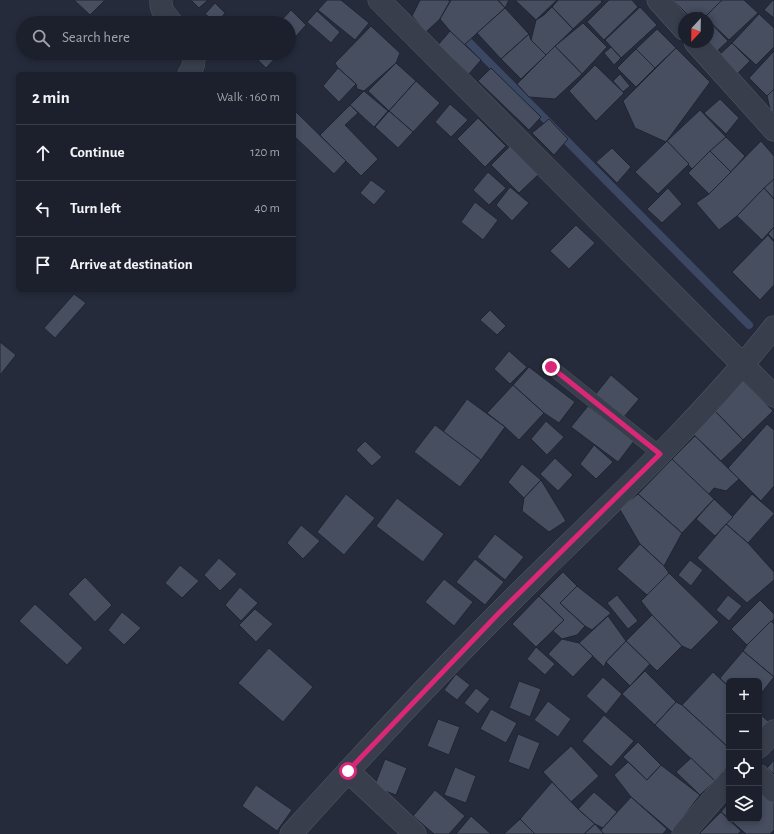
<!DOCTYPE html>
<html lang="en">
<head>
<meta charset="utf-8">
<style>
	:root { --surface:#1c202c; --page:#292d38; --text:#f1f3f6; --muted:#a0a3a9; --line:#3a3e48 }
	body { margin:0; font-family:"Alegreya Sans",sans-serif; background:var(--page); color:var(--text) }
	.controls { position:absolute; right:12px; bottom:12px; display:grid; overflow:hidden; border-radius:6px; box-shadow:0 2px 6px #0003 }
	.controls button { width:36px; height:36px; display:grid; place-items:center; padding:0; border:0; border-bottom:1px solid var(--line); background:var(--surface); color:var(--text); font:20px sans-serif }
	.compass { position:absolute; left:678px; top:12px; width:36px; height:36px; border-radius:50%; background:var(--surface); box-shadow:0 2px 6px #0003; rotate:202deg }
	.stop { position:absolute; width:12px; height:12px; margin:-9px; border:3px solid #db2777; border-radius:50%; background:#fff }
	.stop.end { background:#db2777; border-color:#fff; box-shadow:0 1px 4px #0008 }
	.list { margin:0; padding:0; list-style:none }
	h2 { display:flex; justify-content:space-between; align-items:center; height:52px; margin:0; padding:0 16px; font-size:17px }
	h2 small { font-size:13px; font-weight:400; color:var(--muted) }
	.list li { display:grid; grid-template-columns:26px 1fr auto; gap:12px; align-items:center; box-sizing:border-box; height:56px; padding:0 16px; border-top:1px solid var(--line) }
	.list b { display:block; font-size:15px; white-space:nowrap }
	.list em { font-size:13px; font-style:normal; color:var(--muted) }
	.icon { flex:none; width:22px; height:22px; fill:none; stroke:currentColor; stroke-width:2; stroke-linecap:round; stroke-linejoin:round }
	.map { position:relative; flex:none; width:774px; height:834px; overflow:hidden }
	.search { position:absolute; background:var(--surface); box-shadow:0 2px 6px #0003; left:16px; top:16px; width:280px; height:44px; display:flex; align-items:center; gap:10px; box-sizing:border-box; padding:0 14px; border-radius:22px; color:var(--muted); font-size:15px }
	.panel { position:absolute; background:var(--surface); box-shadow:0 2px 6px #0003; left:16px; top:72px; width:280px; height:220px; border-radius:6px }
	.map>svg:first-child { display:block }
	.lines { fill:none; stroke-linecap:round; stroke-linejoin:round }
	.stream { stroke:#3c4763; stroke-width:8 }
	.building { fill:#464e60; stroke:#202532 }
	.service-casing { stroke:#515663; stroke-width:15 }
	.minor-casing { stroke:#515663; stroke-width:23 }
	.tertiary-casing { stroke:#515663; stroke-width:23 }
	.service { stroke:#393e4c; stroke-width:14 }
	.minor { stroke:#393e4c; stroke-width:22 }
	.tertiary { stroke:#393e4c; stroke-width:22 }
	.route { stroke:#db2777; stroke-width:5 }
</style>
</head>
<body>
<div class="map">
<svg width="774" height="834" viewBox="0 0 774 834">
	<rect width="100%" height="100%" fill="#252b3b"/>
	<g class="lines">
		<path class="stream" d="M461 34 749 325"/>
	</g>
	<g class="building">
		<path d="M74 0H105L90 15Z"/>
		<path d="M191 0H208L199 8Z"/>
		<path d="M327 0H341L369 23 355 40 318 10Z"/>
		<path d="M420 0H448L450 1 440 19 426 32 412 16Z"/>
		<path d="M451 0H498L505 8 464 45 450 31 440 19Z"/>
		<path d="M498 0H509L505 8Z"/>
		<path d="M515 0H557L536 20Z"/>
		<path d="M558 0H601L602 2 573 29 552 7Z"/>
		<path d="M609 0H632L638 7 604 40 587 22Z"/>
		<path d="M673 0H722L705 17 701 12 694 18H691Z"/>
		<path d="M722 0H744L758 13 729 40 708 20V18L705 17Z"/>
		<path d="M773 0H774V18L764 10Z"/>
		<path d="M215 3 225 13 217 23 205 14Z"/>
		<path d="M552 7 573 29 546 55 531 40 536 20 544 15Z"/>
		<path d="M640 7 657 25 621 58 605 40Z"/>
		<path d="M505 8 529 34 501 59 477 33Z"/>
		<path d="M291 10 306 25 289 44V23H279Z"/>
		<path d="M317 11 340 32 331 43 307 22Z"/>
		<path d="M759 14 774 28V47L756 65 732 43Z"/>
		<path d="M708 20 728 41 715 53 708 42Z"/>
		<path d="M583 23 607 47 582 74 555 46Z"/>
		<path d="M371 26 400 53 396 63 364 91 357 89 356 84 338 68 335 63Z"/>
		<path d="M657 29 676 48 655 68 636 49Z"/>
		<path d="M450 31 481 60 469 74 438 45Z"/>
		<path d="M529 34 531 40 546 55 521 79 501 59Z"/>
		<path d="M732 43 750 61 735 76 717 57Z"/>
		<path d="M555 46 582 74 555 99 529 97 517 84Z"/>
		<path d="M611 47 621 58 614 65 604 53Z"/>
		<path d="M676 48 710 82 666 142 635 128 623 101Z"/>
		<path d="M636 49 655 68 636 87 617 68Z"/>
		<path d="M774 51V89L767 96 749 78Z"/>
		<path d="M251 53H280L266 68Z"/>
		<path d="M396 63 416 81 389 111 368 91Z"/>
		<path d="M595 65 624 93 596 121 569 91Z"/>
		<path d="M338 68 356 84 339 102 323 86Z"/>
		<path d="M491 68 541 117 529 130 478 81Z"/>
		<path d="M620 74 630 86 623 92 613 81Z"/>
		<path d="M416 81 440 103 413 132 389 111Z"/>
		<path d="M774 89V113L770 109 767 96Z"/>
		<path d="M364 91 388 111 374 127 350 105Z"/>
		<path d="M720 99 739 118 726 134 704 113Z"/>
		<path d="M450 104 468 120 451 137 435 122Z"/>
		<path d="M350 105 358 113 345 125 378 159 361 176 320 135Z"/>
		<path d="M294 110 346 161 334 174 294 136Z"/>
		<path d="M700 110 726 137 692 169 667 141Z"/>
		<path d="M389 111 413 132 398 148 375 127Z"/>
		<path d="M478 118 506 146 485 167 457 139Z"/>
		<path d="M549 119 568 139 554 155 532 133Z"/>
		<path d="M726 137 745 156 731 172 710 151Z"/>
		<path d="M667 141 689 164 658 194 635 172Z"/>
		<path d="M761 141 774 156V179L737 216 719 230 696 203 709 194Z"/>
		<path d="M511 145 540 173 519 193 491 165Z"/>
		<path d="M612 148 631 167 617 183 596 162Z"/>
		<path d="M710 151 731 172 709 194 688 173Z"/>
		<path d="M488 172 506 188 489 205 473 190Z"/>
		<path d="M774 179V199L764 188Z"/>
		<path d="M371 180 386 191 374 205 360 193Z"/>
		<path d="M510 187 529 203 512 221 496 205Z"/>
		<path d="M668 188 682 204 662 223 647 209Z"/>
		<path d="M764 188 774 199V227L762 240 737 216Z"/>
		<path d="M475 202 498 220 483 240 461 222Z"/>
		<path d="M576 225 595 243 569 269 550 251Z"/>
		<path d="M774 227V240L768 234Z"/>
		<path d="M768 235 774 242V285L760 300 732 272Z"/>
		<path d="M74 294 86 303 55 338 44 328Z"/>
		<path d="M490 310 506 326 497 335 480 320Z"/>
		<path d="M0 342 16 355 0 375Z"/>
		<path d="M509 351 527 367 510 384 494 369Z"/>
		<path d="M529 367 575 402 559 423 544 413 513 385Z"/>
		<path d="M611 375 639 399 623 418 595 395Z"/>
		<path d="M737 375 773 411 743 440 708 404Z"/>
		<path d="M513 385 544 413 519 440 505 427 487 413Z"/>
		<path d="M467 399 505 427 481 460 443 432Z"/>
		<path d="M588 406 634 441 618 462 571 427Z"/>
		<path d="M714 410 743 440 721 461 695 436 692 430Z"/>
		<path d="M546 421 564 437 547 455 531 439Z"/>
		<path d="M767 424 774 430V486L761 501 728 468Z"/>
		<path d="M435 425 481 460 460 487 414 452Z"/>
		<path d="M695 436 739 479 726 491 714 488 708 495 672 459Z"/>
		<path d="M365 441 382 457 372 466 356 450Z"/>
		<path d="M594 445 613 462 596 479 580 464Z"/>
		<path d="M555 458 573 475 558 491 540 474Z"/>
		<path d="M672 459 714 499 682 533 638 494Z"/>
		<path d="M522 464 541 480 524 498 508 482Z"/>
		<path d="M541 480 566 521 549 532 522 511 524 498Z"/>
		<path d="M346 494 375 518 344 555 317 532Z"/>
		<path d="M638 494 682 533 664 566 640 544 619 508Z"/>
		<path d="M752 494 774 513V514L748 543 726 524Z"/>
		<path d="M397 498 444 534 423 562 376 526Z"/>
		<path d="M714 499 733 517 715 536 696 519Z"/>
		<path d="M726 524 748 543 774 572V580L747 603 697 558Z"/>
		<path d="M301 525 320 541 303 559 287 543Z"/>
		<path d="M495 534 524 557 505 580 477 557Z"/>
		<path d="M640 544 664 566 669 573 647 595 617 569Z"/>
		<path d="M219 558 237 574 220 591 204 575Z"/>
		<path d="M475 559 504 582 485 605 456 582Z"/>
		<path d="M690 560 703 570 691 586 678 575Z"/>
		<path d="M180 565 199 581 182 598 165 583Z"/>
		<path d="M563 572 577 586 560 603 585 626 577 635 562 639 553 631 564 620 539 596Z"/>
		<path d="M669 573 719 622 691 650 682 646 652 615 641 601Z"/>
		<path d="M85 577 112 605 95 622 68 594Z"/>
		<path d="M444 579 473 602 454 626 425 602Z"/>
		<path d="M577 586 611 613 592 630 585 626 560 603Z"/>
		<path d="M240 587 258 603 241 621 225 605Z"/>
		<path d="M617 595 638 621 628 629 607 603Z"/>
		<path d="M728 595 742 606 729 621 716 610Z"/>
		<path d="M539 596 564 620 536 647 512 624Z"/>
		<path d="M760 600 774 614V619L747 645 731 629Z"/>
		<path d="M35 604 83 648 67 665 19 621Z"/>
		<path d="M255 609 273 624 256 642 239 625Z"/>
		<path d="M122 612 141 628 124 645 108 630Z"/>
		<path d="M652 615 682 646 657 671 626 641Z"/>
		<path d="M608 616 626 641 606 662 604 667 579 643Z"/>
		<path d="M771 621 774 624V677L743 651 747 645Z"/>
		<path d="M562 639 579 643 593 656 573 677 548 654Z"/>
		<path d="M626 641 650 664 630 686 606 662Z"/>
		<path d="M536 647 555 664 545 675 527 659Z"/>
		<path d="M269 648 313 687 283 722 238 683Z"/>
		<path d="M743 651 774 677 759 696V681H729V687L720 678Z"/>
		<path d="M645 671 676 702 655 725 622 694Z"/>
		<path d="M713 672 729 687V748L682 705Z"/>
		<path d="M456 674 470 685 457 700 444 690Z"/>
		<path d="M603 677 622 694 606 714 586 696Z"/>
		<path d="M519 681 541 689 530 717 509 708Z"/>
		<path d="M476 688 490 699 478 714 464 703Z"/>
		<path d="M548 701 571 719 558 737 534 720Z"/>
		<path d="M676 702 682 705 729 748V766L715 781 655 725Z"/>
		<path d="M491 709 517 723 506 743 480 729Z"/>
		<path d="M759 713 770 723 759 734Z"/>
		<path d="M604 715 634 741 611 767 582 741Z"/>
		<path d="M438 719 460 727 449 755 427 746Z"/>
		<path d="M518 734 540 743 529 770 508 762Z"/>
		<path d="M638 742 661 765 647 780 623 757Z"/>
		<path d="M571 746 599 776 571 802 543 772Z"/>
		<path d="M691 758 715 781 700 795 676 772Z"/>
		<path d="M385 759 407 768 396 795 374 787Z"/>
		<path d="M774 760V774L767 768Z"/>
		<path d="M628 762 647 780 661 765 700 795 672 832 631 797 614 775Z"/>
		<path d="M455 767 476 776 466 803 444 795Z"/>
		<path d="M552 782 578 809 595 824 584 834H535L520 819Z"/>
		<path d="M256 785 292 810 277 831 242 806Z"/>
		<path d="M759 788 774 802V830L770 834H746L729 819H759Z"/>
		<path d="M435 790 465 816 449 834H434L413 816Z"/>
		<path d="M594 792 617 812 603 828 595 824 578 809Z"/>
		<path d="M631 797 667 829 663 834H604L600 831Z"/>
		<path d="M729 802V819L721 812Z"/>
		<path d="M721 812 741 831 738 834H699Z"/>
		<path d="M471 816 491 834H456Z"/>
		<path d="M520 819 535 834H504Z"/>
		<path d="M595 824 604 834H584Z"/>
	</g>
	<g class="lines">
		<g class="service-casing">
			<path id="service" d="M551 367 660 454"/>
		</g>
		<g class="minor-casing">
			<g id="minor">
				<path d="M161 0C160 10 166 16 172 23"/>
				<path d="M379 0 774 396"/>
				<path d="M658 0 684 29"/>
				<path d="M695 42 774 130"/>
				<path d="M189 74C194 67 195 61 194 53"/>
				<path d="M759 747 774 731"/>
				<path d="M348 771 415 834"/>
				<path d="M759 776 774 791"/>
				<path d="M683 834 729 781"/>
			</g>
		</g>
		<g class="tertiary-casing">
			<path id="tertiary" d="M291 834C364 753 438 673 516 596 604 509 697 424 774 327"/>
		</g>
		<use href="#service" class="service"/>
		<use href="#minor" class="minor"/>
		<use href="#tertiary" class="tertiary"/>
	</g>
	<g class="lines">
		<path class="route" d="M348 771 499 613 660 454 551 367"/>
	</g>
</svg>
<div class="controls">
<button>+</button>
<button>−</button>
<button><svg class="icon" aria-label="locate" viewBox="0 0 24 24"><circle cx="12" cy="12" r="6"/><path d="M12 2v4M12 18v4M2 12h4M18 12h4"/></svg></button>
<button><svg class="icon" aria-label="layers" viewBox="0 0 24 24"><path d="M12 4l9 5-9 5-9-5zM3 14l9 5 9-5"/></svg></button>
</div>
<svg class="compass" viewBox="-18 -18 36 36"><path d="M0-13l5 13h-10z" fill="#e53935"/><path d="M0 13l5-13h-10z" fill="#a0a3a9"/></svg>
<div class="stop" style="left:348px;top:771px"></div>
<div class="stop end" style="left:551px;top:367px"></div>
<div class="search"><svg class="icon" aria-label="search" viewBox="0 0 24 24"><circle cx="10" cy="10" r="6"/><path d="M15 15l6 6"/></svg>Search here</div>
<section class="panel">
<h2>2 min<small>Walk · 160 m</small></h2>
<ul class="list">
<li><svg class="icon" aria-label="ahead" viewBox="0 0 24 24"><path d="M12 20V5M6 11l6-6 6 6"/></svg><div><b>Continue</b></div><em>120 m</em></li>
<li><svg class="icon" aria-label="left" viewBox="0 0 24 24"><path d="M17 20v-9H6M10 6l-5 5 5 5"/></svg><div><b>Turn left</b></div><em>40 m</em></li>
<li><svg class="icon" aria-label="arrive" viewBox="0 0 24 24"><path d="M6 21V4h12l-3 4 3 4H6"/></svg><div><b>Arrive at destination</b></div></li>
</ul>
</section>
</div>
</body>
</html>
